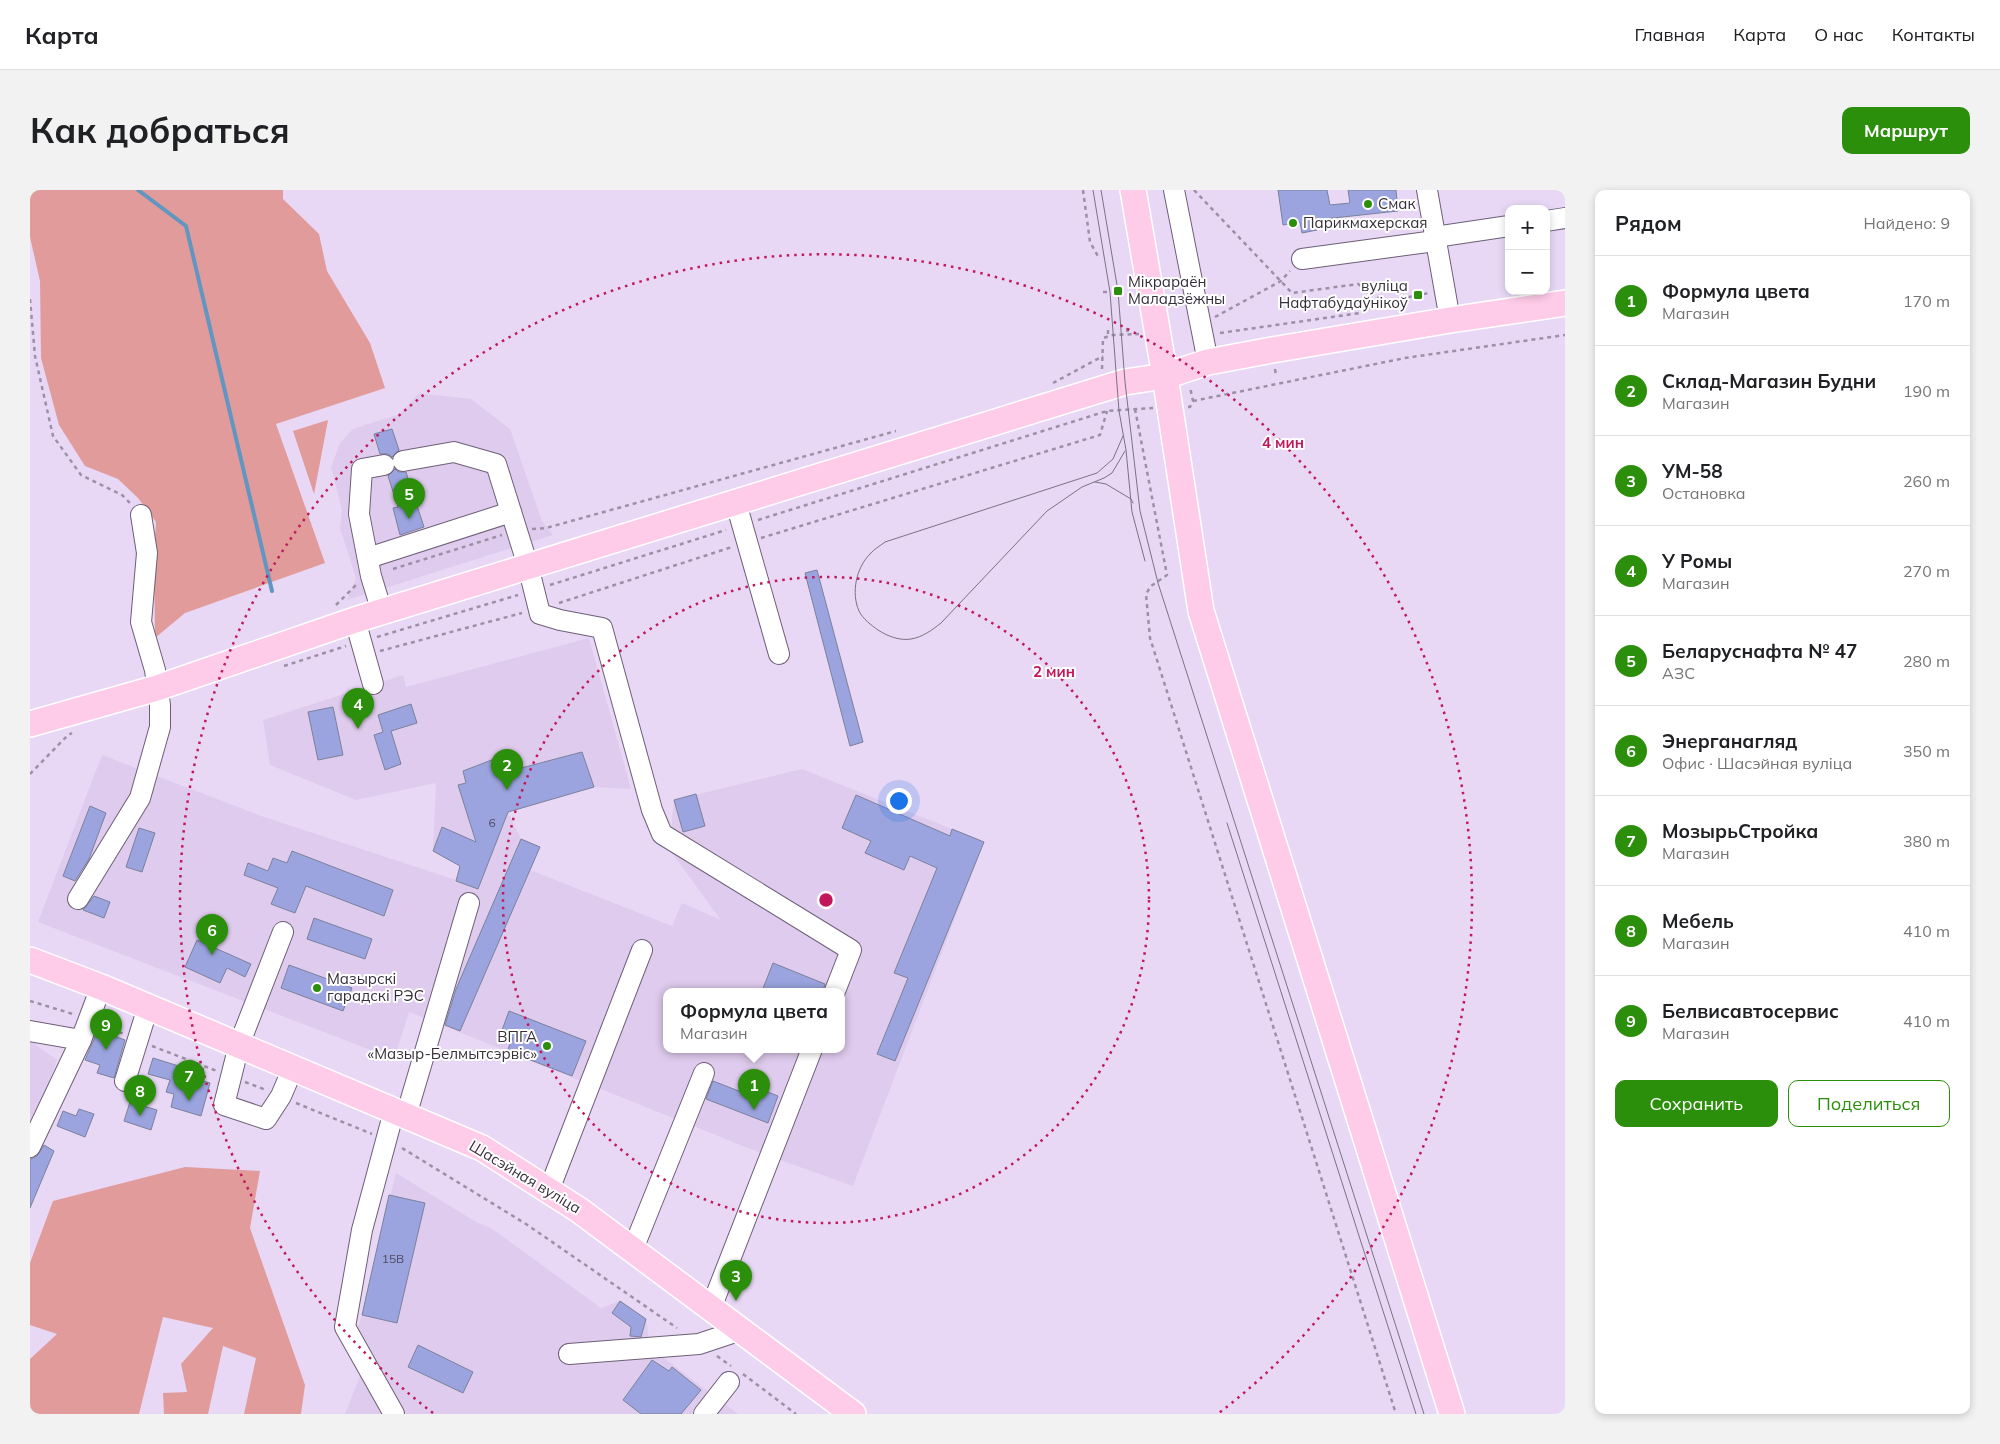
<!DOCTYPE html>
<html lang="ru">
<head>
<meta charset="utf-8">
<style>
	:root { --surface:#fff; --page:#f2f2f2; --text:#202124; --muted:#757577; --line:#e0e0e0; --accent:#2c8f0c }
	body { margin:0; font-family:Mulish,sans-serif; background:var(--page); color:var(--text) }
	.controls { position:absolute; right:15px; top:15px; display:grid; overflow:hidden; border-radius:10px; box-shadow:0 2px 8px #0003 }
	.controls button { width:45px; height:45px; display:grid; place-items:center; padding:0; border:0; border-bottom:1px solid var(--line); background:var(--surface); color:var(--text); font:25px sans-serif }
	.you { position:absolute; left:868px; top:610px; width:18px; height:18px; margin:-12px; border:4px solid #fff; border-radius:50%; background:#1a73e8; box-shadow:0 0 0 8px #1a73e833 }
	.badge { display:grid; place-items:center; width:32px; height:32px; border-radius:50%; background:var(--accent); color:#fff; font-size:16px; font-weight:700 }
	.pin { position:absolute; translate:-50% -41px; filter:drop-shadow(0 1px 2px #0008) }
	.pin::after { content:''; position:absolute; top:26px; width:18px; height:15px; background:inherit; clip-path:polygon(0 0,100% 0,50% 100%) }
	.popup { position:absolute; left:633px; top:798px; width:182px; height:65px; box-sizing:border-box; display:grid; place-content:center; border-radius:10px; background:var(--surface); filter:drop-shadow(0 1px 4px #0005); font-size:16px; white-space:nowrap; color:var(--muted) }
	.popup b { font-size:19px; color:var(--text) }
	.popup::after { content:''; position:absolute; left:50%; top:100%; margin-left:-10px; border:10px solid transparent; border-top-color:var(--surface) }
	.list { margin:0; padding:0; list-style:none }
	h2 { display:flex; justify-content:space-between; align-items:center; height:65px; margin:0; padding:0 20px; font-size:21px }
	h2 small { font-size:16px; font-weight:400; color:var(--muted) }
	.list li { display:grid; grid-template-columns:32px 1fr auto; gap:15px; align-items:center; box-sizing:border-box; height:90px; padding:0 20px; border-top:1px solid var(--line) }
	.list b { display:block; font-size:19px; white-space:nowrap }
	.list p { margin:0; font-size:16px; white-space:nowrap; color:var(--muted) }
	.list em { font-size:16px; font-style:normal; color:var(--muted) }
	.actions { display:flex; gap:10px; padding:15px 20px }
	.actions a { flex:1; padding:11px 0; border:1px solid var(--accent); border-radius:10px; text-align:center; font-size:18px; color:var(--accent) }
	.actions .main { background:var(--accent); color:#fff }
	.map { position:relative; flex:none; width:1535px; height:1224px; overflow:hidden; border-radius:10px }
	header { display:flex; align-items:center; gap:30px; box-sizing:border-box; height:70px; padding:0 25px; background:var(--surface); border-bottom:1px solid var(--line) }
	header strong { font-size:24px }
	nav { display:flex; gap:28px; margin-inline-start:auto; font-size:18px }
	.intro { display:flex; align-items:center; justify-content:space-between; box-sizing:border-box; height:120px; padding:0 30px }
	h1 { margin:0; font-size:35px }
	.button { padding:12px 22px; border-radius:10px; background:var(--accent); color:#fff; font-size:18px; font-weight:700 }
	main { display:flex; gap:30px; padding:0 30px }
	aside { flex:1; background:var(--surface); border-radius:10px; box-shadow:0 2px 8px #0003 }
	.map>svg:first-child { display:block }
	.built { fill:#dfcbed; fill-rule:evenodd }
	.green { fill:#e19b9b }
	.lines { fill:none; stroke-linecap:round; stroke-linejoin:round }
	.stream { stroke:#6096c0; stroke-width:4 }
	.building { fill:#9ba4de; stroke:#7b819c }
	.minor-casing { stroke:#6d5f77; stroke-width:22 }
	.major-casing { stroke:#fff; stroke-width:28 }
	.path { stroke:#9d90a6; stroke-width:2.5; stroke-dasharray:4 4; stroke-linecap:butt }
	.minor { stroke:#fff; stroke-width:20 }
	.major { stroke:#fecbe8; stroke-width:25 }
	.tram { stroke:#7c7183; stroke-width:1 }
	.ring { fill:none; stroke:#c2185b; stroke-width:2.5; stroke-dasharray:2.5 5 }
	.poi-dot { fill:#2c8f0c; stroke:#fff; stroke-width:2 }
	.labels { text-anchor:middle; stroke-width:4; stroke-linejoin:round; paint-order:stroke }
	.number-label { font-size:12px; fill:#4f4c63 }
	.poi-label { font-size:15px; fill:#362f3a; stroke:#fff; text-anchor:start }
	.street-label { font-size:15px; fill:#362f3a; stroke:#fff }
	.centre { fill:#c2185b; stroke:#fff; stroke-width:2.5 }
	.ring-label { font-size:15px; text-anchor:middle; font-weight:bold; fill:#c2185b; stroke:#fff; stroke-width:4; stroke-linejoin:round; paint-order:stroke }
</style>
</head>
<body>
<header>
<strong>Карта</strong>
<nav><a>Главная</a><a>Карта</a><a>О нас</a><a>Контакты</a></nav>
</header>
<div class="intro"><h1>Как добраться</h1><a class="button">Маршрут</a></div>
<main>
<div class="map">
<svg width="1535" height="1224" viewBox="0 0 1535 1224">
	<rect width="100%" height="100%" fill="#e8d8f5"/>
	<g class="built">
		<path d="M389 203 441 209 480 239 512 331 523 345 317 410 326 388 310 338 312 320 301 277 310 253 323 239 370 224Z"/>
		<path d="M559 448 601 599 564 597 478 622 491 649 500 680 642 736 652 713 691 730 639 659 644 610 772 579 954 652 823 996 728 962 379 822 364 869 8 732 72 565 234 627 426 690 430 676 403 661 406 593 326 610 240 575 233 530 373 485 376 497ZM636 801H812V859H636Z"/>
		<path d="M0 851 27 870 0 944Z"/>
		<path d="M366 983 446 1032 461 1038 571 1118 590 1111 616 1129 622 1169 626 1162 708 1224H315L338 1166 326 1143 332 1125Z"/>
	</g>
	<g class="green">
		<path d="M0 0H253V9L289 44 297 81 340 153 355 198 246 234 295 373 155 423 125 448 124 362 126 332 108 308 88 289 55 276 29 235 11 168 10 91 0 47Z"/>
		<path d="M298 230 284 304 263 241Z"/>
		<path d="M155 977 230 981 220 1038 275 1195 271 1224H214L226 1168 193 1156 178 1224H134L133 1203 157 1202 151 1174 183 1138 133 1127 109 1224H0V1169L27 1144 0 1135V1073L23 1011Z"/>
	</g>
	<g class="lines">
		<path class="stream" d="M108 0 156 36 242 401"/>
	</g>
	<g class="building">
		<path d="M1248 0H1297L1300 15 1320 13 1318 0H1366L1368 21 1285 30 1287 40 1272 43 1270 32 1253 35Z"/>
		<path d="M362 239 369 260 362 267 358 264H350L344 244Z"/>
		<path d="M365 279 369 282H376L394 337 370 345 363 318 368 317 358 286Z"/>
		<path d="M787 380 833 552 820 556 775 383Z"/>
		<path d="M381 514 387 533 361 541 371 574 355 580 344 545 353 542 348 525Z"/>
		<path d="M303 517 313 565 288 570 278 522Z"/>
		<path d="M552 562 564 597 478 622 448 699 426 691 430 676 403 661 412 637 446 652 428 595 436 593 433 581 472 566 476 582Z"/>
		<path d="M666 604 675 636 653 642 644 610Z"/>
		<path d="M826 605 920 646 922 639 954 652 865 871 847 864 878 788 864 783 907 678 880 666 874 680 835 663 841 651 812 638Z"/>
		<path d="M60 616 76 623 59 669 45 691 33 686Z"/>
		<path d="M109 638 125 643 112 682 96 677Z"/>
		<path d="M491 649 510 657 430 841 415 835 426 799Z"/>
		<path d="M262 661 363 700 354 726 276 696 265 723 241 714 248 698 214 685 218 673 238 681 243 668 257 673Z"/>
		<path d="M64 706 80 712 74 728 53 720Z"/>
		<path d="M284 728 342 749 335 769 277 749Z"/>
		<path d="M167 750 221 774 215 787 197 778 190 793 155 777Z"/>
		<path d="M743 773 795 794 793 801H732Z"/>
		<path d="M259 775 322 798 313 821 251 798Z"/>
		<path d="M479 821 556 851 542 886 477 861 483 848 471 843Z"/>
		<path d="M68 840 95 850 84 888 67 883 70 875 55 870Z"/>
		<path d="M123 868 152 877 150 884 180 893 171 926 141 917 144 904 136 902 140 890 118 884Z"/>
		<path d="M683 891 714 903 717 894 748 906 738 933 676 909Z"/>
		<path d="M100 912 127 920 121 940 94 931Z"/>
		<path d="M49 919 64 924 55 947 27 936 33 921 46 926Z"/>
		<path d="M14 955 24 961 0 1018V969L7 966Z"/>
		<path d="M359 1005 395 1013 367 1133 332 1125Z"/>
		<path d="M590 1111 616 1129 611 1147 600 1146 601 1137 582 1123Z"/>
		<path d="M388 1155 443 1182 433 1203 378 1177Z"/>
		<path d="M622 1170 639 1181 642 1177 671 1200 651 1224H611L593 1210Z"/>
	</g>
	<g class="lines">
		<g class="minor-casing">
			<g id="minor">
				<path d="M1144 0 1178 172"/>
				<path d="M1397 0 1420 130"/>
				<path d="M1516 31 1535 28"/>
				<path d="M1405 47 1479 36"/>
				<path d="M1272 69 1405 51"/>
				<path d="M373 271 424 262 466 274 498 376 510 424 530 430 572 438 622 620 632 644 821 760 805 801"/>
				<path d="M706 313 749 464"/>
				<path d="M338 368 481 322"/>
				<path d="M352 422 341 386 329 324 332 279 354 275"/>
				<path d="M325 430 343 494"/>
				<path d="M48 709 110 608 130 537V515L125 480 111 432 117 363 111 325"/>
				<path d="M253 742 209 855 194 915 236 929 251 906 263 878"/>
				<path d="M0 841 51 850 71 797"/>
				<path d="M95 891 118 817"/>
				<path d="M364 921 332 1040 315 1137 364 1224"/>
				<path d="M376 926 439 713"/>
				<path d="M0 957 51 850"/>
				<path d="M519 1000 612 760"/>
				<path d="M603 1059 674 883"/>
				<path d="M681 1118 782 859"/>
				<path d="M539 1164 669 1154 711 1140"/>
				<path d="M674 1224 699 1192"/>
			</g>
		</g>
		<g class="major-casing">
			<g id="major">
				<path d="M1103 0 1135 186 1171 421 1422 1224"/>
				<path d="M0 534 127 498 325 430 1095 192 1135 186 1178 172 1242 160 1420 130 1535 113"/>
				<path d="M0 770 71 797 452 958 549 1020 823 1224"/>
			</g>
		</g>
		<g class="path">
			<path d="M1053 0 1060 52 1069 68"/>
			<path d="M1164 0 1262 103 1328 94 1354 112"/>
			<path d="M1088 101H1093"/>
			<path d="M1073 102H1080"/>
			<path d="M0 109 5 166 23 246 51 285 92 305 100 313"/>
			<path d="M1185 127 1251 91 1260 81"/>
			<path d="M1097 138 1098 145"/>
			<path d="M1078 140V147"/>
			<path d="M1190 143 1330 123 1354 112 1399 103"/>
			<path d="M1072 179 1073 148 1083 145 1109 144"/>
			<path d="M1245 179 1246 185"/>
			<path d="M1023 193 1073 166"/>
			<path d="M1163 211 1375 168 1535 145"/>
			<path d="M1158 217H1160L1163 211 1160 197"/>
			<path d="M1105 219 1137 385 1121 396 1116 404 1120 448 1366 1224"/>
			<path d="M728 330 1077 221 1123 218"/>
			<path d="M502 339 516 338 866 241"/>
			<path d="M731 348 1070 245 1077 221"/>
			<path d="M363 379 472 345"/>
			<path d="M520 395 696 340"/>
			<path d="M529 413 702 357"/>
			<path d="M306 415 326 395"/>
			<path d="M347 447 488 405"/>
			<path d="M350 461 492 423"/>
			<path d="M254 476 316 456"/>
			<path d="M0 584 38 545 42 543"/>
			<path d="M0 811 43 824"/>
			<path d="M74 836 94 844"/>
			<path d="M122 856 187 881"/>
			<path d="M215 892 236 900"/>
			<path d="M266 913 342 944"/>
			<path d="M372 958 496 1034 647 1138"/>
			<path d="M687 1166 701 1176"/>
			<path d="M713 1184 766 1224"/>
		</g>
		<use href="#minor" class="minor"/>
		<use href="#major" class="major"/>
		<g class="tram">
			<path d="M1063 0 1080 102 1089 221 1096 260 1102 322 1115 371"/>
			<path d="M1071 0 1088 101 1095 192 1110 321 1128 393 1394 1224"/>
			<path d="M1093 246 1083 269 1067 283 855 352C850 356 844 359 840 364 826 378 821 403 829 421 833 429 841 435 848 440 857 446 870 451 881 449 893 447 902 440 911 433L1017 321 1052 297 1074 288 1082 283 1095 261"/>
			<path d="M1065 292 1076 294 1101 309 1103 313"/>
			<path d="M1197 633 1386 1224"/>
		</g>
	</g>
	<g class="ring">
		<circle cx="796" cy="710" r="323"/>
		<path d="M403 1223A646 646 0 1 1 1189 1223"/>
	</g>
	<g class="poi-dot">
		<circle cx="1338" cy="14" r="5"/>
		<circle cx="1263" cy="33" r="5"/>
		<rect x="1083" y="96" width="10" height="10" rx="2.5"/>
		<rect x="1383" y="100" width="10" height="10" rx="2.5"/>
		<circle cx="287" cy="798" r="5"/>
		<circle cx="517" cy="856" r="5"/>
	</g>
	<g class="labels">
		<g class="number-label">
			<text x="462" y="637">6</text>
			<text x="363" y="1073">15В</text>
		</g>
		<g class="poi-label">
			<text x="1348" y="19">Смак</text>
			<text x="1273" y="38">Парикмахерская</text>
			<text x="1098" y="97">Мікрараён<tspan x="1098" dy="17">Маладзёжны</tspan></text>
			<text x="1378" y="101" text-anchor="end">вуліца<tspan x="1378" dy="17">Нафтабудаўнікоў</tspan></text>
			<text x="297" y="794">Мазырскі<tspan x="297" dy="17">гарадскі РЭС</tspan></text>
			<text x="507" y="852" text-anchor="end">ВПГА<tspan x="507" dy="17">«Мазыр-Белмытсэрвіс»</tspan></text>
		</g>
		<g class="street-label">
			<text transform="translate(495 987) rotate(31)" y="5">Шасэйная вуліца</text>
		</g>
	</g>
	<circle cx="796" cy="710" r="8" class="centre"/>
	<g class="ring-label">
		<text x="1253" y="258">4 мин</text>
		<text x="1024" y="487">2 мин</text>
	</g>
</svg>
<div class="controls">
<button>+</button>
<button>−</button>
</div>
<div class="you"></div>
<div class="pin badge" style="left:724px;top:920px">1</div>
<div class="popup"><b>Формула цвета</b>Магазин</div>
<div class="pin badge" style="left:477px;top:600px">2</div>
<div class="pin badge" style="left:706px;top:1111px">3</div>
<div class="pin badge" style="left:328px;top:539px">4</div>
<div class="pin badge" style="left:379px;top:329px">5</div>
<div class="pin badge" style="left:182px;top:765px">6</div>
<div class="pin badge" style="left:159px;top:911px">7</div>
<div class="pin badge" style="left:110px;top:926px">8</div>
<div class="pin badge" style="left:76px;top:860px">9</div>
</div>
<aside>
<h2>Рядом<small>Найдено: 9</small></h2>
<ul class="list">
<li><span class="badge">1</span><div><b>Формула цвета</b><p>Магазин</p></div><em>170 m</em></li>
<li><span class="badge">2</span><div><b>Склад-Магазин Будни</b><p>Магазин</p></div><em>190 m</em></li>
<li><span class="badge">3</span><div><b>УМ-58</b><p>Остановка</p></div><em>260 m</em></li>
<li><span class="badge">4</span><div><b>У Ромы</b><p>Магазин</p></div><em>270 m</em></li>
<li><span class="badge">5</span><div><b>Беларуснафта № 47</b><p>АЗС</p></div><em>280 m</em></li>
<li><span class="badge">6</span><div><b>Энерганагляд</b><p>Офис · Шасэйная вуліца</p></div><em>350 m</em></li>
<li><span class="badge">7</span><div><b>МозырьСтройка</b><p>Магазин</p></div><em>380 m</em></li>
<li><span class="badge">8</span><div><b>Мебель</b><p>Магазин</p></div><em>410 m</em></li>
<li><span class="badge">9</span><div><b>Белвисавтосервис</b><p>Магазин</p></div><em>410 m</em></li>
</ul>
<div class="actions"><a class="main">Сохранить</a><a>Поделиться</a></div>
</aside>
</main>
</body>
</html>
